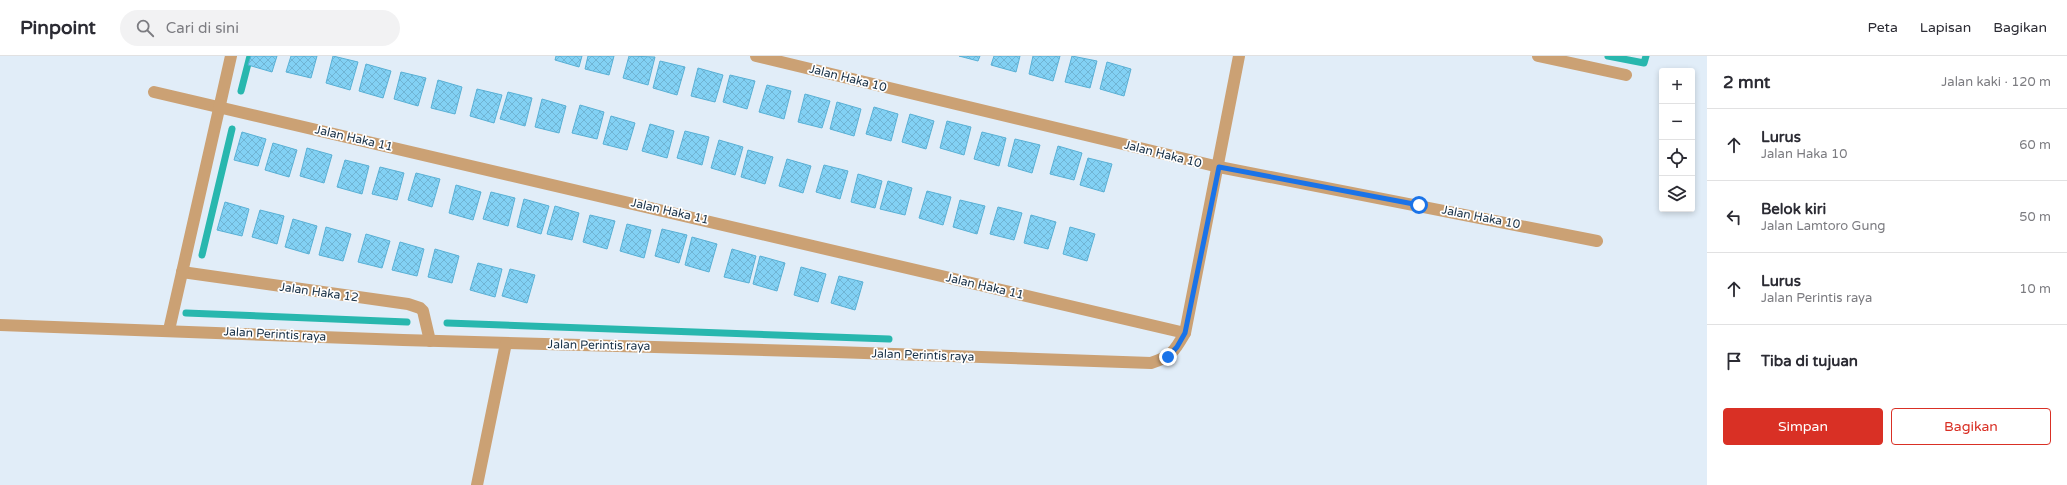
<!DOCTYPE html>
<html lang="id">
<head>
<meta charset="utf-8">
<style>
	:root { --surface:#fff; --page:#f2f2f3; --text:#2b2b33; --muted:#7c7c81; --line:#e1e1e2; --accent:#d93025 }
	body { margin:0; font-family:"Varela Round",sans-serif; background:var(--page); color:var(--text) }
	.controls { position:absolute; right:12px; top:12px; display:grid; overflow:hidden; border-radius:4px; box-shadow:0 2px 6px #0003 }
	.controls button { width:36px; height:36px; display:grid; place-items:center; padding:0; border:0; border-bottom:1px solid var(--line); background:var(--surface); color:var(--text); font:20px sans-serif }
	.stop { position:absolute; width:12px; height:12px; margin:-9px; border:3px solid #1a73e8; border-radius:50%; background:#fff }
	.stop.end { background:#1a73e8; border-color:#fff; box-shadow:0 1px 4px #0008 }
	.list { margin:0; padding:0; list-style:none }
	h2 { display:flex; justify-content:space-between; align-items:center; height:52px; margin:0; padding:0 16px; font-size:17px }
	h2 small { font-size:13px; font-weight:400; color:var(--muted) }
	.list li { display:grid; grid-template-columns:26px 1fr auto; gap:12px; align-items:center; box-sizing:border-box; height:72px; padding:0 16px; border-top:1px solid var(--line) }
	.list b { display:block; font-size:15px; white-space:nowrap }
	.list p { margin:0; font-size:13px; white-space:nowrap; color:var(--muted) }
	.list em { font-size:13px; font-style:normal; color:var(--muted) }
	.actions { display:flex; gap:8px; padding:12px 16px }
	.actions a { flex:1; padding:9px 0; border:1px solid var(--accent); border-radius:4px; text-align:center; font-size:14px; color:var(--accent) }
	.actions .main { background:var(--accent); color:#fff }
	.icon { flex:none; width:22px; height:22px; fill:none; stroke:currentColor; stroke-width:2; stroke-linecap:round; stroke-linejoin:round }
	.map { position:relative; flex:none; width:1707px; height:429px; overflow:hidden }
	header { display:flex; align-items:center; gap:24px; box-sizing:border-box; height:56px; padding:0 20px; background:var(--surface); border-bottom:1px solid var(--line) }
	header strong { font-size:19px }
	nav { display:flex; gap:22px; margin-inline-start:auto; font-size:14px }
	.search { width:280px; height:36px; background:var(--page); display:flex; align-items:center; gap:10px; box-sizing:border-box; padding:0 14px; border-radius:22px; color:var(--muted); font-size:15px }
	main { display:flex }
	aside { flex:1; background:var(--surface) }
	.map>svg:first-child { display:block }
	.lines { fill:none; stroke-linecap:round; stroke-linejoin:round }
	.stream { stroke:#28b7ae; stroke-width:7 }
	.building { fill:url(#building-cross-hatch); stroke:#59b0d5 }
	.minor { stroke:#cba174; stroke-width:12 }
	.route { stroke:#1a73e8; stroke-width:5 }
	.labels { text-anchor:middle; stroke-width:3.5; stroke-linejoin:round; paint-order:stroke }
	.street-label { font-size:12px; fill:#183046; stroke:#fff }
</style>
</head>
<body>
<header>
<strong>Pinpoint</strong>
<div class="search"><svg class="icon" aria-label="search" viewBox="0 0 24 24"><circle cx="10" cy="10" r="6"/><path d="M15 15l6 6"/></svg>Cari di sini</div>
<nav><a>Peta</a><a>Lapisan</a><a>Bagikan</a></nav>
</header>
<main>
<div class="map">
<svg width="1707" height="429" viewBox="0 0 1707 429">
	<defs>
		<pattern id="building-cross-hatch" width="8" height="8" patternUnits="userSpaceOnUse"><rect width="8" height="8" fill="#82d1f4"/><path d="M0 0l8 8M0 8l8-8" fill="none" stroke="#70b4d3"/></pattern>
	</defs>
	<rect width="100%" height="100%" fill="#e1edf8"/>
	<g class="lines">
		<g class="stream">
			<path d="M1608 0 1644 7 1646 0"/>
			<path d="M241 35 250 0"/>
			<path d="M202 199 232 73"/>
			<path d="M186 257 407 266"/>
			<path d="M447 267 889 283"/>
		</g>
	</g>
	<g class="building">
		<path d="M251 0H277L272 16 248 9Z"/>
		<path d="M291 0H317L311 22 286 16Z"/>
		<path d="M333 0 358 6 350 34 326 27Z"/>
		<path d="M556 0H582L579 11 555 4Z"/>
		<path d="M588 0H614L609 19 585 13Z"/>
		<path d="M629 0 655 1 648 29 623 22Z"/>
		<path d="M959 0H980L978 5Z"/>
		<path d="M994 0H1020L1016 16 991 9Z"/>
		<path d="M1033 0H1060L1053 25 1029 18Z"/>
		<path d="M1072 0 1097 5 1090 32 1065 26Z"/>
		<path d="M660 5 685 11 677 39 653 32Z"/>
		<path d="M1107 6 1131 13 1124 40 1100 33Z"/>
		<path d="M366 8 391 15 383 42 359 35Z"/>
		<path d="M698 12 723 19 715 46 691 40Z"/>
		<path d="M401 16 426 22 418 50 394 43Z"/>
		<path d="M730 19 755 25 747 53 723 46Z"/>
		<path d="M438 24 462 31 455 58 431 52Z"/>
		<path d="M767 29 791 35 784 63 759 56Z"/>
		<path d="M477 33 502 39 494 67 470 60Z"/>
		<path d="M508 36 532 42 525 70 500 63Z"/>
		<path d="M805 38 830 45 822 72 798 66Z"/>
		<path d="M542 43 566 50 559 77 535 71Z"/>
		<path d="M837 46 861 53 854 80 830 73Z"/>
		<path d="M580 49 604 56 597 83 572 77Z"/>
		<path d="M874 51 898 58 891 85 866 78Z"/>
		<path d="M910 58 934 65 926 93 902 86Z"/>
		<path d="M611 60 635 67 627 94 603 88Z"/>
		<path d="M947 65 971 71 964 99 940 92Z"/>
		<path d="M650 68 674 75 667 102 642 95Z"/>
		<path d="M685 75 709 81 702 109 677 102Z"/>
		<path d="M242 76 266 83 258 110 234 104Z"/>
		<path d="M982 76 1006 82 999 110 974 103Z"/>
		<path d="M1015 83 1040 89 1032 117 1008 110Z"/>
		<path d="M719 84 743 91 735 119 711 112Z"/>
		<path d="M273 87 297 94 289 121 265 114Z"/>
		<path d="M1058 90 1082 97 1074 124 1050 118Z"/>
		<path d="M307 92 332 99 324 127 300 120Z"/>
		<path d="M748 94 773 101 765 128 741 121Z"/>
		<path d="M1088 102 1112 108 1104 136 1080 129Z"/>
		<path d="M787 103 811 110 803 137 779 130Z"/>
		<path d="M345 104 369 110 362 138 337 131Z"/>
		<path d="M824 109 848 115 840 143 816 136Z"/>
		<path d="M380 111 404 117 397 144 372 138Z"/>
		<path d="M416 117 440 123 432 151 408 144Z"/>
		<path d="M858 118 882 125 875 152 851 146Z"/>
		<path d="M888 125 912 132 905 159 880 153Z"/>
		<path d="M456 129 481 136 473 164 449 157Z"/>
		<path d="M927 135 951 141 943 169 919 162Z"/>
		<path d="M491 136 515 142 508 170 483 163Z"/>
		<path d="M524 143 549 150 541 178 517 171Z"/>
		<path d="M960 144 985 150 977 178 953 171Z"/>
		<path d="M225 146 249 153 242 180 217 174Z"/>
		<path d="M555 150 579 157 572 184 547 178Z"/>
		<path d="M998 151 1022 157 1014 184 990 178Z"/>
		<path d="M260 154 284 160 277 188 252 181Z"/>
		<path d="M590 159 615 165 607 193 583 186Z"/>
		<path d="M1031 159 1056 166 1048 193 1024 187Z"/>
		<path d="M293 163 317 170 309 198 285 191Z"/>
		<path d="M627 168 651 174 644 202 620 195Z"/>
		<path d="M326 171 351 178 343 205 319 199Z"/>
		<path d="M1070 171 1095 178 1087 205 1063 198Z"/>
		<path d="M662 173 687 179 679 207 655 200Z"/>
		<path d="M366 178 390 185 382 212 358 206Z"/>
		<path d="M692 181 717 188 709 216 685 209Z"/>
		<path d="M400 186 424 193 417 220 392 214Z"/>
		<path d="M435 193 459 200 452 227 428 221Z"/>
		<path d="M732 193 756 200 749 227 724 221Z"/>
		<path d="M760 200 785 207 777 235 753 228Z"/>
		<path d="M478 207 502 213 495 241 470 234Z"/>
		<path d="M801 211 826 218 818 246 794 239Z"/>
		<path d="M510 213 535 219 527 247 502 240Z"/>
		<path d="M839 220 863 226 855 254 831 247Z"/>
	</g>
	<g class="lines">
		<g class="minor">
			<path d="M756 0 1219 111 1597 185"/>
			<path d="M1538 0 1626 19"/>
			<path d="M154 36 1185 277"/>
			<path d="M182 216 408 248 420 252 423 255 430 285"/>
			<path d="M0 269 403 284 835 296 1151 307C1172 300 1174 296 1185 277L1239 0"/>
			<path d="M169 274 231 0"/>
			<path d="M477 429 506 287"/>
		</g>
	</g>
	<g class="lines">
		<path class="route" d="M1168 301 1177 291 1185 277 1219 111 1419 149"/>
	</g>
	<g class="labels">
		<g class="street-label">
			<text transform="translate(848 22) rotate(14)" y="4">Jalan Haka 10</text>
			<text transform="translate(354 82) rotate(13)" y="4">Jalan Haka 11</text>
			<text transform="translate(1163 98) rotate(14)" y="4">Jalan Haka 10</text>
			<text transform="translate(670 155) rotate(13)" y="4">Jalan Haka 11</text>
			<text transform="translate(1481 161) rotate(11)" y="4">Jalan Haka 10</text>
			<text transform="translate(985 230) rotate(13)" y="4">Jalan Haka 11</text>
			<text transform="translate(319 236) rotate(8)" y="4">Jalan Haka 12</text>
			<text transform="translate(275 278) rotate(3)" y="4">Jalan Perintis raya</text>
			<text transform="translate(599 289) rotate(1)" y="4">Jalan Perintis raya</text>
			<text transform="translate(923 299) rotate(2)" y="4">Jalan Perintis raya</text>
		</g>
	</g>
</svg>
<div class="controls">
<button>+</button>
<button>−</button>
<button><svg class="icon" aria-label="locate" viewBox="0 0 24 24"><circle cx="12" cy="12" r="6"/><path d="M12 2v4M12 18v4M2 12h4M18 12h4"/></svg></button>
<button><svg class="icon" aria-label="layers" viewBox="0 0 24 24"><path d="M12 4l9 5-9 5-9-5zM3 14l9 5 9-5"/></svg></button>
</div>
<div class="stop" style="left:1419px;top:149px"></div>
<div class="stop end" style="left:1168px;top:301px"></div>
</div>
<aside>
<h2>2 mnt<small>Jalan kaki · 120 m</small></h2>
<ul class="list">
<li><svg class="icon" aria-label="ahead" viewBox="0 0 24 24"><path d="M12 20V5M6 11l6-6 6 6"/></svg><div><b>Lurus</b><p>Jalan Haka 10</p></div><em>60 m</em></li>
<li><svg class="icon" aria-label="left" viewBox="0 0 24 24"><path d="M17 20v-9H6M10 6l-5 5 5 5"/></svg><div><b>Belok kiri</b><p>Jalan Lamtoro Gung</p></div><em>50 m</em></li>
<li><svg class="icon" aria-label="ahead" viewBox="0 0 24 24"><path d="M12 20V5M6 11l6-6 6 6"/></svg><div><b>Lurus</b><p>Jalan Perintis raya</p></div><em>10 m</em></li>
<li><svg class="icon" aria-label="arrive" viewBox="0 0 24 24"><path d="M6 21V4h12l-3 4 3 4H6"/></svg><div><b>Tiba di tujuan</b></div></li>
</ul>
<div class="actions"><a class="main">Simpan</a><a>Bagikan</a></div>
</aside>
</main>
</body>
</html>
